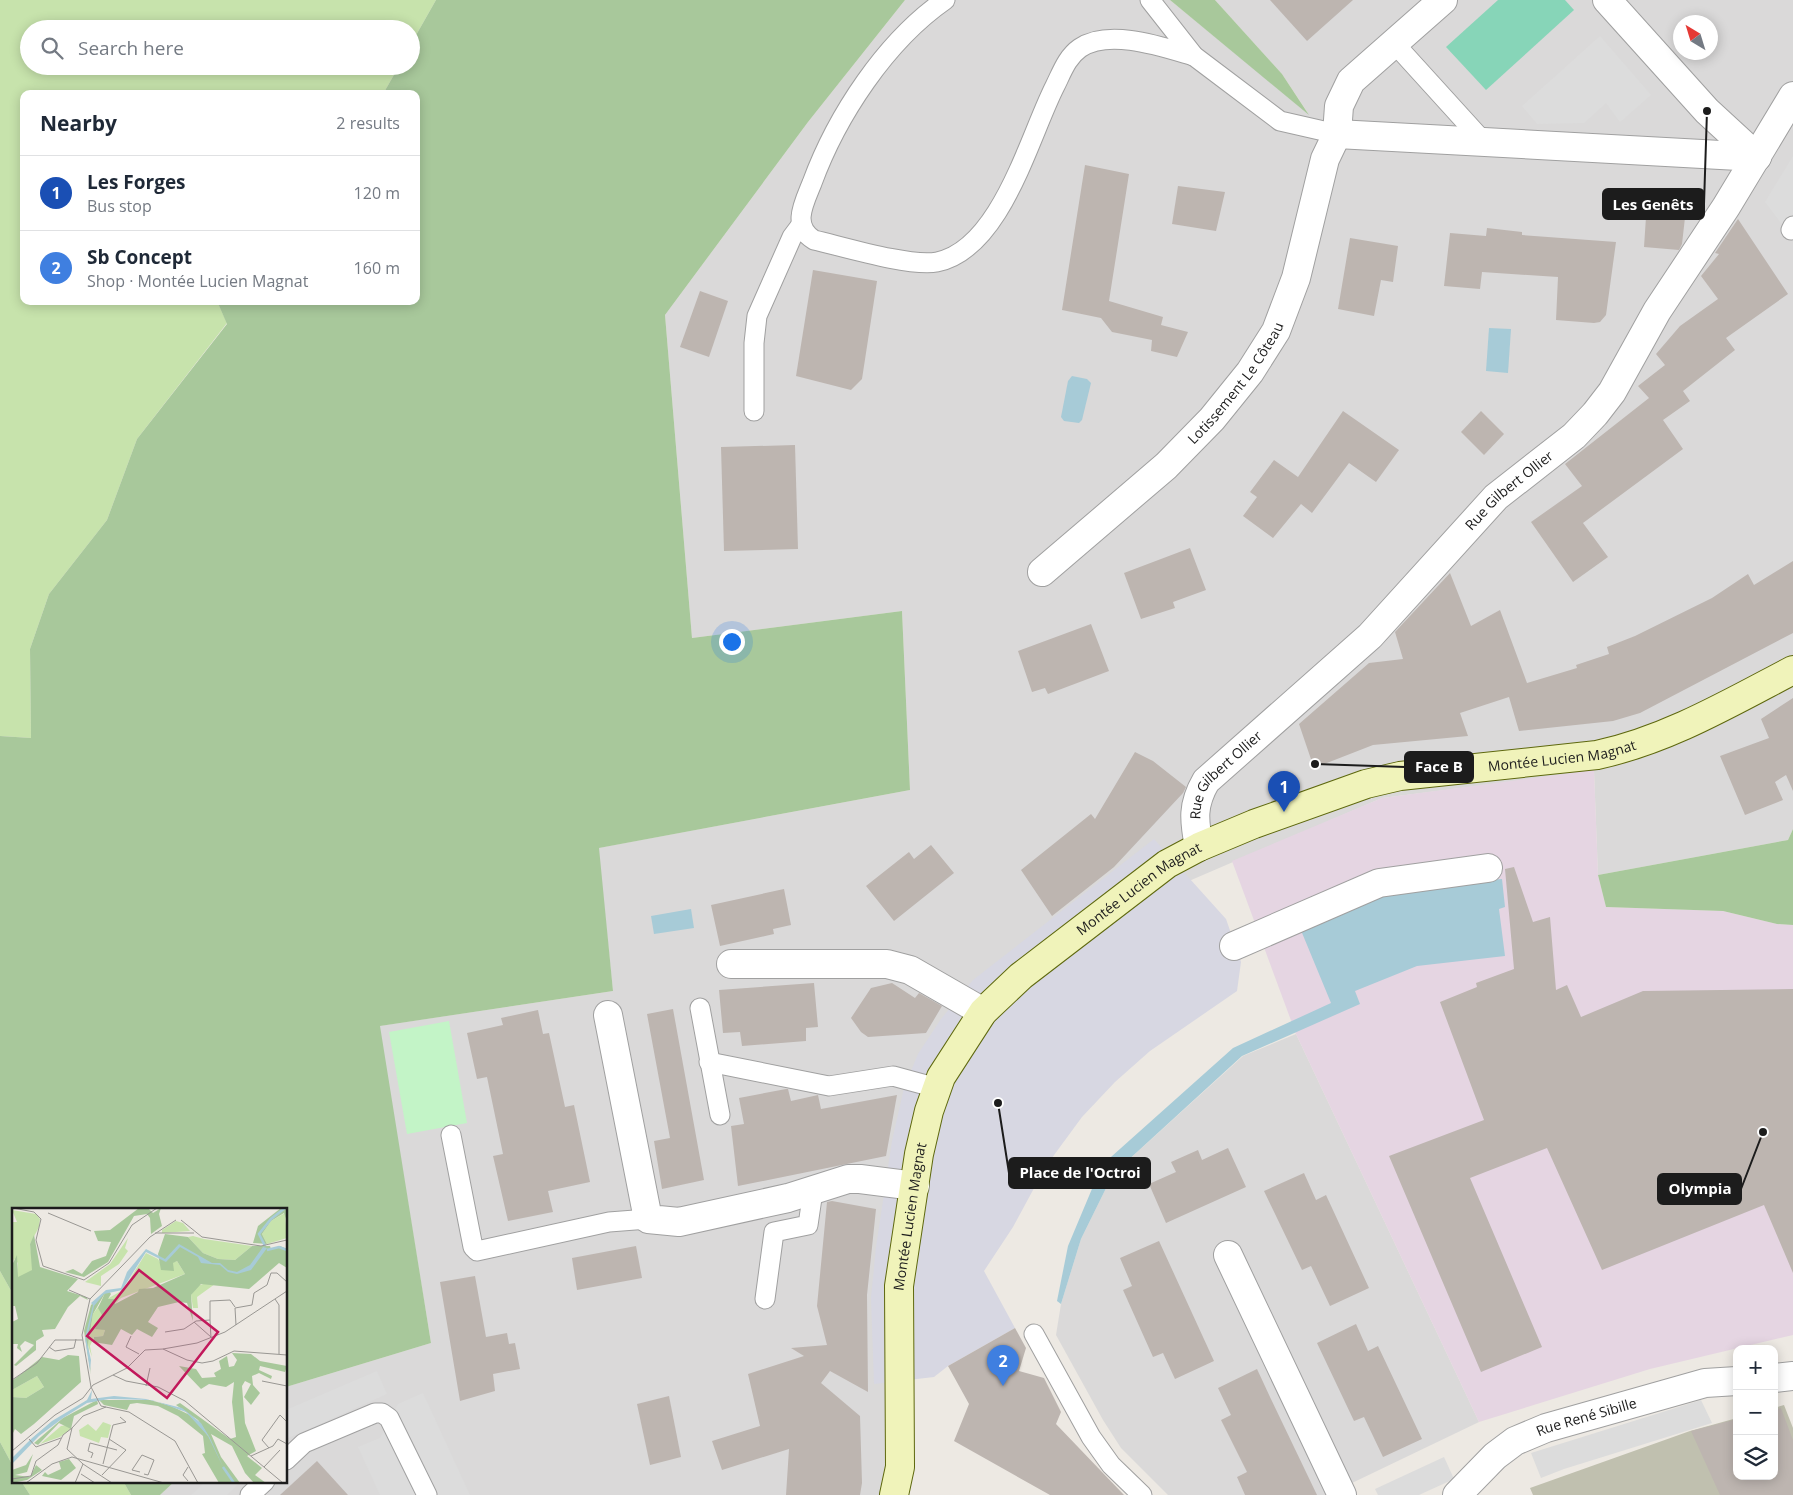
<!DOCTYPE html>
<html lang="en">
<head>
<meta charset="utf-8">
<style>
	:root { --surface:#fff; --page:#f6f6f7; --text:#1f2937; --muted:#747a83; --line:#e0e1e3; --accent:#b71311 }
	body { margin:0; font-family:"Open Sans",sans-serif; background:var(--page); color:var(--text) }
	.controls { position:absolute; right:15px; bottom:15px; display:grid; overflow:hidden; border-radius:10px; box-shadow:0 2px 12px #0003 }
	.controls button { width:45px; height:45px; display:grid; place-items:center; padding:0; border:0; border-bottom:1px solid var(--line); background:var(--surface); color:var(--text); font:25px sans-serif }
	.compass { position:absolute; left:1673px; top:15px; width:45px; height:45px; border-radius:50%; background:var(--surface); box-shadow:0 2px 12px #0003; rotate:322deg }
	.you { position:absolute; left:731px; top:641px; width:18px; height:18px; margin:-12px; border:4px solid #fff; border-radius:50%; background:#1a73e8; box-shadow:0 0 0 8px #1a73e833 }
	.badge { display:grid; place-items:center; width:32px; height:32px; border-radius:50%; background:var(--accent); color:#fff; font-size:16px; font-weight:700 }
	.pin { position:absolute; translate:-50% -41px; filter:drop-shadow(0 1px 2px #0008) }
	.pin::after { content:''; position:absolute; top:26px; width:18px; height:15px; background:inherit; clip-path:polygon(0 0,100% 0,50% 100%) }
	.list { margin:0; padding:0; list-style:none }
	h2 { display:flex; justify-content:space-between; align-items:center; height:65px; margin:0; padding:0 20px; font-size:21px }
	h2 small { font-size:16px; font-weight:400; color:var(--muted) }
	.list li { display:grid; grid-template-columns:32px 1fr auto; gap:15px; align-items:center; box-sizing:border-box; height:75px; padding:0 20px; border-top:1px solid var(--line) }
	.list b { display:block; font-size:19px; white-space:nowrap }
	.list p { margin:0; font-size:16px; white-space:nowrap; color:var(--muted) }
	.list em { font-size:16px; font-style:normal; color:var(--muted) }
	.icon { flex:none; width:28px; height:28px; fill:none; stroke:currentColor; stroke-width:2; stroke-linecap:round; stroke-linejoin:round }
	.map { position:relative; flex:none; width:1793px; height:1495px; overflow:hidden }
	.search { position:absolute; background:var(--surface); box-shadow:0 2px 12px #0003; left:20px; top:20px; width:400px; height:55px; display:flex; align-items:center; gap:12px; box-sizing:border-box; padding:0 18px; border-radius:28px; color:var(--muted); font-size:19px }
	.panel { position:absolute; background:var(--surface); box-shadow:0 2px 12px #0003; left:20px; top:90px; width:400px; height:215px; border-radius:10px }
	.map>svg:first-child { display:block }
	.residential { fill:#dad9d9; fill-rule:evenodd }
	.industrial { fill:#e5d5e2 }
	.construction { fill:#c0c0af }
	.grass { fill:#c7e3ac }
	.forest { fill:#a8c89b }
	.park { fill:#c3f4c7 }
	.pitch { fill:#87d5b8 }
	.parking { fill:#dcdcdc }
	.plaza { fill:#d7d7e2 }
	.water { fill:#a7cbd7 }
	.building { fill:#bdb5b0 }
	.lines { fill:none; stroke-linecap:round; stroke-linejoin:round }
	.service-casing { stroke:#a0a0a0; stroke-width:21 }
	.minor-casing { stroke:#a0a0a0; stroke-width:30 }
	.secondary-casing { stroke:#5e680e; stroke-width:30 }
	.service { stroke:#fff; stroke-width:19 }
	.minor { stroke:#fff; stroke-width:28 }
	.secondary { stroke:#f0f3ba; stroke-width:28 }
	.labels { text-anchor:middle; stroke-width:4.5; stroke-linejoin:round; paint-order:stroke }
	.street-label { font-size:14px; fill:#1c1c1c; stroke:#fff }
	.inset-river { fill:none; stroke:#a7cbd7; stroke-width:2.5 }
	.inset-road { fill:none; stroke:#999793; stroke-width:1 }
	.view { fill:#c2185b; fill-opacity:0.15; stroke:#c2185b; stroke-width:2.5 }
	.inset-edge { fill:none; stroke:#1c1c1c; stroke-width:2.5 }
	.leader { fill:none; stroke:#1c1c1c; stroke-width:2 }
	.callout-dot { fill:#1c1c1c; stroke:#fff; stroke-width:2 }
	.callout { fill:#1c1c1c; stroke:#1c1c1c; stroke-width:2 }
	.callout-label { font-size:15px; text-anchor:middle; font-weight:bold; fill:#fff }
</style>
</head>
<body>
<div class="map">
<svg width="1793" height="1495" viewBox="0 0 1793 1495">
	<rect width="100%" height="100%" fill="#ede9e3"/>
	<g class="residential">
		<path d="M905 0H1170L1308 113 1282 74 1215 0H1793V829L1788 840 1598 875 1594 771 1382 798 1175 887 963 1080 894 1495H160L175 1481H286V1387L431 1343 379 1026 613 991 598 848 910 790 902 611 692 638 665 315 808 122ZM1680 22H1710V52H1680Z"/>
		<path d="M1296 1034 1479 1422 1327 1495H1168L1121 1448 1103 1420 1056 1335 1061 1304 1081 1239 1113 1174 1243 1056Z"/>
	</g>
	<path class="industrial" d="M1594 770 1598 875 1606 907 1723 911 1777 924 1793 925V1335L1650 1369 1479 1422 1296 1034 1232 861 1382 798Z"/>
	<path class="construction" d="M1784 1405 1793 1428V1495H1533L1530 1488 1690 1431 1737 1418V1476H1774V1408Z"/>
	<g class="grass">
		<path d="M0 0H436L411 44V29H29V66H399L383 94H24V301H217L227 323 137 439 107 520 49 594 30 649 31 738 0 736Z"/>
		<path d="M0 1271 14 1296V1468L0 1442Z"/>
		<path d="M21 1481H123L131 1495H30Z"/>
	</g>
	<g class="forest">
		<path d="M436 0H905L808 122 665 315 692 638 902 611 910 790 599 848 613 991 380 1026 431 1343 286 1387V1209H14V1296L0 1271V736L31 738 30 649 49 594 107 520 137 439 227 324 217 301H416V94H383L399 66H411V44Z"/>
		<path d="M1170 0H1215L1282 74 1309 115Z"/>
		<path d="M1793 829V925L1777 924 1723 911 1606 907 1598 875 1788 840Z"/>
		<path d="M0 1442 14 1468V1481H21L30 1495H0Z"/>
		<path d="M123 1481H175L160 1495H131Z"/>
	</g>
	<path class="park" d="M449 1021 467 1123 407 1134 389 1032Z"/>
	<path class="pitch" d="M1498 0H1565L1574 10 1486 90 1446 47Z"/>
	<g class="parking">
		<path d="M1600 36 1651 95 1620 122 1606 103 1584 123 1537 124 1522 106Z"/>
		<path d="M1793 156V239L1765 202Z"/>
		<path d="M377 1371 387 1394 286 1439V1410Z"/>
		<path d="M423 1393 470 1495H380L358 1447 380 1438 398 1404Z"/>
		<path d="M1701 1400 1712 1423 1564 1469 1541 1478 1531 1453Z"/>
		<path d="M1444 1457 1454 1479 1419 1495H1378L1375 1489Z"/>
		<path d="M206 1481H242L227 1495H191Z"/>
	</g>
	<path class="plaza" d="M1154 839 1226 919 1241 962 1237 991 1150 1051 1115 1082 1082 1117 1046 1166 1013 1227 984 1271 1015 1328 948 1366 934 1377 874 1384 871 1298 876 1247 892 1141 904 1088 918 1054 941 1019 973 980Z"/>
	<g class="water">
		<path d="M1489 328 1511 329 1508 373 1486 371Z"/>
		<path d="M1072 376 1087 379 1091 383 1082 420 1079 423 1064 421 1061 417 1068 381Z"/>
		<path d="M1502 879 1505 907 1499 909 1505 956 1417 966 1355 991 1360 1004 1242 1056 1113 1174 1081 1239 1061 1304 1057 1301 1068 1246 1102 1165 1233 1048 1331 1003 1300 928 1397 888Z"/>
		<path d="M691 909 694 928 654 934 651 916Z"/>
	</g>
	<g class="building">
		<path d="M1270 0H1353L1307 41Z"/>
		<path d="M1085 165 1129 174 1109 301 1163 317 1161 325 1188 332 1177 357 1151 351 1152 340 1112 332 1101 318 1062 310Z"/>
		<path d="M1178 186 1225 192 1216 231 1172 224Z"/>
		<path d="M1659 199 1687 200 1682 244 1679 250 1644 247 1647 202 1659 204Z"/>
		<path d="M1738 219 1788 294 1726 338 1735 350 1683 391 1690 401 1663 420 1683 449 1583 523 1608 557 1573 582 1531 522 1582 486 1565 464 1649 398 1638 386 1665 365 1656 354 1680 326 1718 299 1701 276 1719 254 1715 253Z"/>
		<path d="M1487 228 1522 232V235L1616 242 1606 315 1600 322 1594 323 1556 320 1558 277 1482 272 1480 289 1444 286 1450 233 1486 236Z"/>
		<path d="M1350 238 1398 246 1393 282 1381 280 1374 316 1338 309Z"/>
		<path d="M813 270 877 281 862 379 851 390 796 376Z"/>
		<path d="M700 291 728 301 709 357 680 347Z"/>
		<path d="M1343 411 1399 450 1376 482 1349 463 1312 513 1301 504 1273 538 1243 516 1257 497 1250 492 1274 460 1298 477Z"/>
		<path d="M1481 411 1504 434 1484 455 1461 432Z"/>
		<path d="M795 445 798 549 724 551 721 447Z"/>
		<path d="M1190 548 1206 590 1173 602 1175 608 1141 619 1124 573Z"/>
		<path d="M1793 561V633L1640 713 1613 721 1519 731 1509 697 1460 713 1468 736 1373 745 1314 768 1299 724 1369 663 1403 659 1395 632 1450 573 1471 626 1500 610 1527 683 1577 668 1576 665 1609 654 1607 647 1635 636 1712 598 1748 574 1754 585Z"/>
		<path d="M1091 624 1109 671 1048 694 1045 688 1032 692 1018 651Z"/>
		<path d="M1793 698V791L1786 775 1775 782 1783 800 1745 815 1720 756 1769 738 1761 719Z"/>
		<path d="M1135 752 1153 761 1186 787 1183 793 1114 867 1052 916 1021 870 1091 814 1095 819Z"/>
		<path d="M931 845 954 873 894 921 866 886 909 852 914 859Z"/>
		<path d="M1514 867 1533 922 1550 917 1556 990 1567 985 1581 1017 1643 991 1793 989V1273L1764 1205 1602 1270 1547 1148 1470 1178 1542 1347 1481 1372 1389 1156 1484 1120 1440 1002 1477 987 1476 983 1514 969 1505 869Z"/>
		<path d="M784 889 791 925 773 929 774 934 720 946 711 905Z"/>
		<path d="M814 983 818 1027 806 1028V1041L742 1046 740 1032 723 1033 719 990Z"/>
		<path d="M892 983 915 998 919 993 942 1006 926 1033 868 1037 861 1032 851 1018 871 988Z"/>
		<path d="M673 1009 704 1180 662 1189 654 1141 670 1138 647 1014Z"/>
		<path d="M538 1010 543 1034 549 1033 565 1107 574 1105 590 1182 548 1191 553 1212 508 1221 493 1156 503 1154 487 1077 477 1079 467 1033 503 1025 501 1018Z"/>
		<path d="M786 1089H788L791 1101 818 1095 821 1109 897 1095 886 1156 738 1186 731 1126 744 1124 739 1098Z"/>
		<path d="M1228 1148 1246 1187 1166 1223 1149 1184 1176 1172 1171 1162 1198 1150 1202 1160Z"/>
		<path d="M1304 1173 1316 1200 1326 1195 1369 1288 1330 1306 1311 1266 1302 1270 1264 1191Z"/>
		<path d="M832 1201 876 1209 867 1295 868 1392 830 1371 821 1383 860 1416 862 1483 860 1495H786L789 1449 722 1470 712 1441 760 1426 748 1374 804 1356 791 1348 827 1345 817 1306 827 1202Z"/>
		<path d="M1159 1241 1214 1361 1175 1379 1163 1353 1153 1357 1123 1290 1132 1286 1120 1258Z"/>
		<path d="M636 1246 642 1278 577 1290 572 1258Z"/>
		<path d="M475 1276 486 1337 507 1333 509 1344 515 1343 520 1369 493 1374 495 1391 460 1401 440 1282Z"/>
		<path d="M1356 1324 1368 1351 1378 1346 1422 1439 1383 1457 1364 1417 1354 1421 1317 1343Z"/>
		<path d="M1015 1328 1026 1348 1019 1371 1044 1378 1061 1412 1056 1424 1124 1495H1050L954 1441 969 1404 948 1366Z"/>
		<path d="M1257 1369 1270 1397 1317 1495H1245L1237 1477 1247 1472 1221 1420 1231 1415 1218 1388Z"/>
		<path d="M669 1396 681 1457 650 1465 637 1404Z"/>
		<path d="M1781 1408 1793 1440V1495H1720L1691 1431 1737 1419V1476H1774V1410Z"/>
		<path d="M317 1461 348 1495H280Z"/>
	</g>
	<g class="lines">
		<g class="service-casing">
			<g id="service">
				<path d="M945 0C886 41 837 115 812 183 804 203 791 226 814 240 844 247 910 267 937 262 1001 249 1029 137 1055 86 1062 72 1067 57 1080 48 1109 28 1163 47 1194 56"/>
				<path d="M1150 0 1194 56 1280 121 1337 134"/>
				<path d="M1394 43 1483 141"/>
				<path d="M1791 230 1793 226"/>
				<path d="M754 411V343L757 316 792 237 801 225"/>
				<path d="M700 1008 720 1115"/>
				<path d="M709 1062 829 1086 893 1076 937 1088"/>
				<path d="M451 1135 473 1247 477 1251 609 1222 648 1219"/>
				<path d="M765 1299 774 1232 808 1225 813 1191"/>
				<path d="M1034 1334 1091 1437 1111 1465 1142 1495"/>
				<path d="M286 1460 304 1443 375 1413H382L389 1418 427 1495"/>
				<path d="M250 1495 265 1481"/>
			</g>
		</g>
		<g class="minor-casing">
			<g id="minor">
				<path d="M1607 0 1707 111 1757 157"/>
				<path d="M1337 134 1757 157"/>
				<path id="s1" d="M1042 572 1166 466 1212 419 1250 372 1276 331 1296 278 1325 159 1337 134 1339 106 1351 81 1443 0"/>
				<path id="s2" d="M1199 847C1194 820 1192 805 1206 781L1370 636 1496 497 1574 436 1595 414 1612 392 1657 311 1726 207 1793 96"/>
				<path d="M1234 946 1379 883 1488 868"/>
				<path d="M731 964H887L910 970 983 1012"/>
				<path d="M608 1015 648 1219 679 1222 788 1198 848 1179H860L915 1186"/>
				<path d="M1228 1255 1342 1495"/>
				<path d="M1774 1378 1793 1376"/>
				<path id="s3" d="M1457 1495 1495 1456 1515 1441 1546 1428 1705 1383 1737 1381"/>
			</g>
		</g>
		<g class="secondary-casing">
			<g id="secondary">
				<path id="s4" d="M894 1495 900 1467 899 1286 919 1154 929 1111 941 1077 983 1012 1021 976 1167 864 1199 847 1254 824 1366 784 1400 776 1597 755C1667 740 1730 703 1793 670"/>
			</g>
		</g>
		<use href="#service" class="service"/>
		<use href="#minor" class="minor"/>
		<use href="#secondary" class="secondary"/>
	</g>
	<g class="labels">
		<g class="street-label">
			<text dy="5" stroke="none"><textPath href="#s1" startOffset="272">Lotissement Le Côteau</textPath></text>
			<text dy="5" stroke="none"><textPath href="#s2" startOffset="489">Rue Gilbert Ollier</textPath></text>
			<text dy="5" stroke="none"><textPath href="#s4" startOffset="1150">Montée Lucien Magnat</textPath></text>
			<text dy="5" stroke="none"><textPath href="#s2" startOffset="84">Rue Gilbert Ollier</textPath></text>
			<text dy="5" stroke="none"><textPath href="#s4" startOffset="700">Montée Lucien Magnat</textPath></text>
			<text dy="5" stroke="none"><textPath href="#s4" startOffset="280">Montée Lucien Magnat</textPath></text>
			<text dy="5" stroke="none"><textPath href="#s3" startOffset="155">Rue René Sibille</textPath></text>
		</g>
	</g>
	<g transform="translate(12 1208)">
		<rect width="275" height="275" fill="#ede9e3"/>
		<path d="M0 2 24 6 28 11 27 19 18 36 21 62 9 69H5L6 55 2 51 0 57V14H5ZM273 5 275 30 255 36 250 26 259 13ZM164 13 171 15 178 23 150 25V22ZM181 28 192 31 240 38 223 52 206 51 191 45 176 29ZM116 30 113 40 116 43 107 56 89 68V78L73 74 98 56ZM134 45 146 51 150 58 165 53 173 66 109 90 103 96 95 91 111 82ZM195 75 203 76 185 89 186 100H181L179 87 184 78ZM91 92 89 120 93 122 91 128 82 129 78 138 80 149 76 137 81 106ZM25 168 32 179 14 190 0 189V182ZM91 214 99 217 96 230 89 229 87 235 68 228 67 222 76 216 84 223ZM55 217 59 221 48 229 28 236 49 218Z" fill="#c7e3ac"/>
		<path d="M127 0H136L141 5 149 0 147 6 150 18 139 26 138 10 135 6 122 8 96 54 72 69 53 64 61 61 70 66 80 53 94 48 99 34 86 33 82 23 98 22ZM269 0H275V14L272 5 259 13 250 26 255 36 241 35 246 18ZM153 26 176 29 191 45 206 51 223 52 240 38H258L259 41 268 38 275 41V60L267 55 237 81 189 76 179 87 181 113 175 95 167 94 146 99 136 114 146 120 140 129 125 121 120 127 109 121 100 137 81 134 82 129 91 128 93 122 83 121 90 107 86 100 93 85 81 106 76 137 79 167 72 123 79 97 86 90 96 82 99 86 96 91H102L103 96 126 84 127 81 141 80 173 66 165 53 161 55 162 63 149 62 146 46ZM22 27 28 59 66 71 55 83 74 89 76 92 68 88 56 99 43 121 30 122 32 128 24 133V142L4 158 2 157 22 137 13 133 8 138 10 144 5 140 6 136H0V114L6 111 3 98H0V57L5 47 6 69 20 62 18 36ZM220 145 239 146 248 153 275 158 273 164 248 158 247 162 260 168 259 171 247 165 240 168 241 177 248 185 239 197 232 189 239 176 233 173 230 178 233 215 244 243 235 248 250 260 243 267 254 275H242L233 265 220 238 199 226 209 249 228 275H207L190 246 193 245 191 228 166 208 146 198 125 195 118 196 115 202 92 197 87 192H138L159 198 180 208 197 229 186 212 164 197 168 195 218 231 224 229 220 194 222 174 214 179 197 176 189 181 167 158 184 161 190 170 204 169 202 165 209 161 207 153 215 148 217 159 222 158 225 152ZM56 147 67 148 69 174 22 216 9 226 3 221 0 227V189L14 190 32 179 25 168 0 182V173L30 149 47 152ZM85 192 86 196 62 208 59 221 47 215 26 237 22 235 51 210ZM21 246 15 264 3 267 18 269 24 257 30 262 15 272 0 275V262L14 257ZM57 251 64 260 49 272 30 268 33 264 36 267 49 261 47 254Z" fill="#a8c89b"/>
		<path d="M167 36 200 55H208L216 62 225 64 238 57 251 39 255 40 239 62 225 66 216 64 208 57 189 55 186 49 168 39 154 54 134 44 110 82 92 86 82 98 76 126 74 130 79 152 78 163 73 130 81 97 79 95 94 82 109 80 115 64 134 41 153 51ZM80 182 79 191 102 188 134 191 170 200 189 215 198 230 212 261 196 228 174 204 140 192 97 191 75 195 51 210 27 228 0 256V250L19 231 40 213 75 192Z" fill="#a7cbd7"/>
		<path class="inset-river" d="M253 38 247 26 259 11 273 0M255 42 267 39 275 42M211 259 222 275"/>
		<path class="inset-road" d="M1 0 22 4 29 11M36 5 79 23M29 11 24 32 31 58 72 72 97 55 120 17 145 0M169 12 190 29 249 38 275 32M143 25H182M57 82 78 91M263 91 267 97V146M198 112V93L218 92 223 99M182 114 199 129M224 117 223 100 240 97 242 85 255 77 259 65H265L275 74M153 124 172 121 184 113 198 112 199 130M119 128 114 139 127 146M37 139 43 143 62 140 64 131M151 141 185 135 213 124 275 83M101 167 114 173 146 179 173 193 271 275M0 172 25 155 43 132H71M250 173 275 178M134 178 138 160M79 179 89 198 117 204 163 233 186 275M79 179 70 127 78 91 138 29 164 12M94 199 71 208 60 220 55 241 71 256 100 275M17 231 24 239 49 230M257 240 250 232 268 207 275 214M0 243 43 207 71 190 81 177 115 160 133 142 151 141 175 152 190 155 201 153 222 143 275 147M239 248 261 238 266 231 275 236M79 250 81 245 76 243 78 235 105 242M91 256 101 217 114 214 108 209M176 259 171 267 176 273M252 259 268 242M128 264 120 262 130 247 142 252 136 267 132 266M69 266 83 275M90 267 114 242 97 231M0 271 19 268 24 253 46 237 51 227 60 220M14 275 40 256 60 249 152 275M63 275 71 256"/>
		<path class="view" d="M127 62 206 124 155 190 75 128Z"/>
		<rect width="275" height="275" class="inset-edge"/>
	</g>
	<path class="leader" d="M1707 111L1704 204M1315 764L1405 767M998 1103L1009 1173M1763 1132L1741 1189"/>
	<g class="callout-dot">
		<circle cx="1707" cy="111" r="5"/>
		<circle cx="1315" cy="764" r="5"/>
		<circle cx="998" cy="1103" r="5"/>
		<circle cx="1763" cy="1132" r="5"/>
	</g>
	<g class="callout">
		<rect x="1603" y="189" width="101" height="30" rx="5"/>
		<rect x="1405" y="752" width="68" height="30" rx="5"/>
		<rect x="1009" y="1158" width="141" height="30" rx="5"/>
		<rect x="1658" y="1174" width="83" height="30" rx="5"/>
	</g>
	<g class="callout-label">
		<text x="1653" y="210">Les Genêts</text>
		<text x="1439" y="772">Face B</text>
		<text x="1080" y="1178">Place de l'Octroi</text>
		<text x="1700" y="1194">Olympia</text>
	</g>
</svg>
<div class="controls">
<button>+</button>
<button>−</button>
<button><svg class="icon" aria-label="layers" viewBox="0 0 24 24"><path d="M12 4l9 5-9 5-9-5zM3 14l9 5 9-5"/></svg></button>
</div>
<svg class="compass" viewBox="-18 -18 36 36"><path d="M0-13l5 13h-10z" fill="#e53935"/><path d="M0 13l5-13h-10z" fill="#747a83"/></svg>
<div class="you"></div>
<div class="pin badge" style="left:1284px;top:812px;background:#1a4fb4">1</div>
<div class="pin badge" style="left:1003px;top:1386px;background:#3f7fe0">2</div>
<div class="search"><svg class="icon" aria-label="search" viewBox="0 0 24 24"><circle cx="10" cy="10" r="6"/><path d="M15 15l6 6"/></svg>Search here</div>
<section class="panel">
<h2>Nearby<small>2 results</small></h2>
<ul class="list">
<li><span class="badge" style="background:#1a4fb4">1</span><div><b>Les Forges</b><p>Bus stop</p></div><em>120 m</em></li>
<li><span class="badge" style="background:#3f7fe0">2</span><div><b>Sb Concept</b><p>Shop · Montée Lucien Magnat</p></div><em>160 m</em></li>
</ul>
</section>
</div>
</body>
</html>
